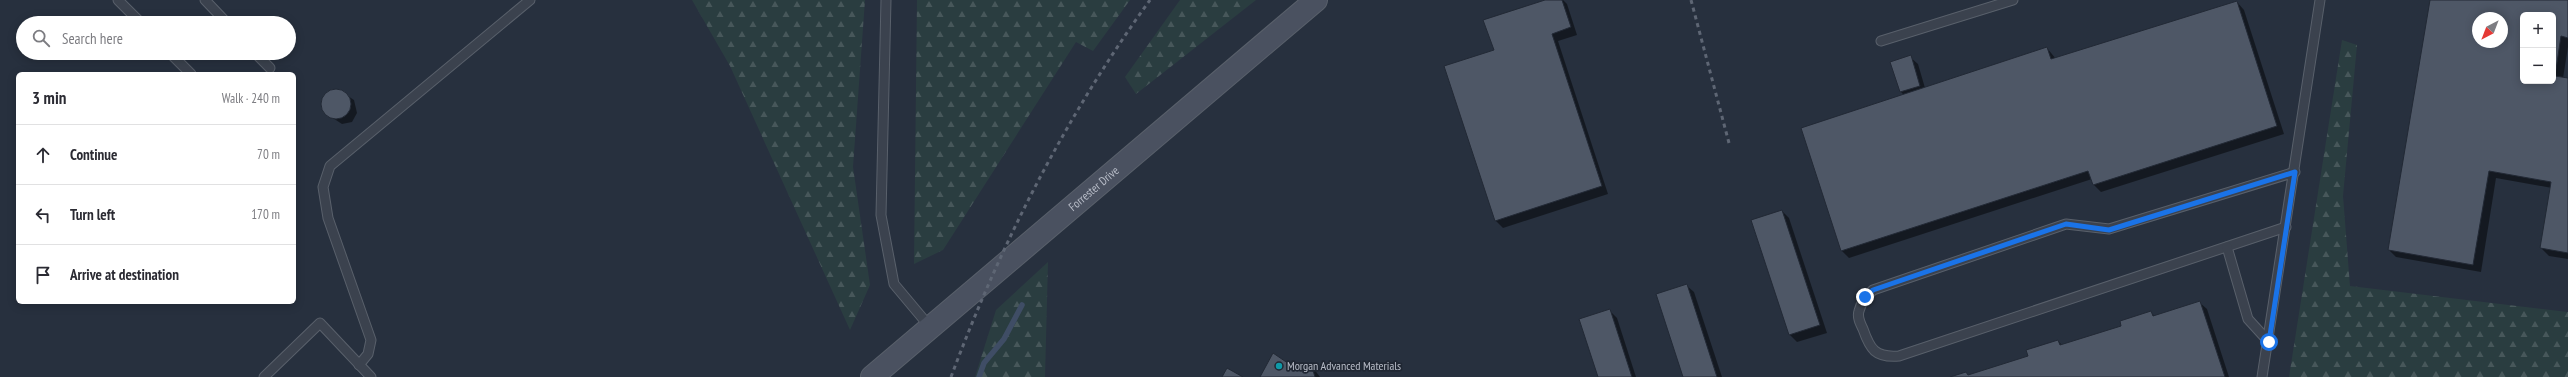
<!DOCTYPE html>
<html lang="en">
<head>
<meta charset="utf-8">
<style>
	:root { --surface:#fff; --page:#f7f7f7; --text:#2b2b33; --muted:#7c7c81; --line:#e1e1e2 }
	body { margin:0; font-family:"PT Sans Narrow",sans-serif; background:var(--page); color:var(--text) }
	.controls { position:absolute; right:12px; top:12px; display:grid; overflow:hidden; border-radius:6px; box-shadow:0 2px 10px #0003 }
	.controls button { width:36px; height:36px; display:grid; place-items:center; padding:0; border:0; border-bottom:1px solid var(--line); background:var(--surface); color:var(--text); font:20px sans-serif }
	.compass { position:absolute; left:2472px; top:12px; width:36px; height:36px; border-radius:50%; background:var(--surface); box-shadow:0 2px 10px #0003; rotate:222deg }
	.stop { position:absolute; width:12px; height:12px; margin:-9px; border:3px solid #1a73e8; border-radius:50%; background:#fff }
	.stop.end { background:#1a73e8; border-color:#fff; box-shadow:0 1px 4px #0008 }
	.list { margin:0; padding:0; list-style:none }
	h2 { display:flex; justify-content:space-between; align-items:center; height:52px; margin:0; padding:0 16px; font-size:17px }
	h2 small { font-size:13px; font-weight:400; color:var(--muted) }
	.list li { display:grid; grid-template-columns:26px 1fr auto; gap:12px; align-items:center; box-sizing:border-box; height:60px; padding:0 16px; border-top:1px solid var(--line) }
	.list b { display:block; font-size:15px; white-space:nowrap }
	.list em { font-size:13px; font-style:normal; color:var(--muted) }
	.icon { flex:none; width:22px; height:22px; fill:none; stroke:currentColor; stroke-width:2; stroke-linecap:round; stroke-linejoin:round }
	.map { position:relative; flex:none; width:2568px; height:377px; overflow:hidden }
	.search { position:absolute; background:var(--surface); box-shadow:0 2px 10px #0003; left:16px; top:16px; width:280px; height:44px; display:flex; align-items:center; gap:10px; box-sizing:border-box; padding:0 14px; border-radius:22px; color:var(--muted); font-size:15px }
	.panel { position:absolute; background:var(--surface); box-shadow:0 2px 10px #0003; left:16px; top:72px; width:280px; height:232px; border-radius:6px }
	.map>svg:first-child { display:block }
	.forest { fill:url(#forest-firs) }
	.shadow { fill:#0007; fill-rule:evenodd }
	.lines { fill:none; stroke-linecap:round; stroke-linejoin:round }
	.stream { stroke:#3f4d65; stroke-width:5.5 }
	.building { fill:#4e5766; stroke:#222935; fill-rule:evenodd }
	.lane-casing { stroke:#59606b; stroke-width:11 }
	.secondary-casing { stroke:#59606b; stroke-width:24 }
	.lane { stroke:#3b424e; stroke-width:9 }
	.secondary { stroke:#4a5160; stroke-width:22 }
	.rail { stroke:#5e6674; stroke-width:3; stroke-dasharray:4 4; stroke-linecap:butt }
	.route { stroke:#1a73e8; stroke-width:5 }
	.culture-dot { fill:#0f9aa8; stroke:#202733; stroke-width:1.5 }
	.labels { text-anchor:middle; stroke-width:3.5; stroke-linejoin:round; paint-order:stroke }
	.street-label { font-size:12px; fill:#b8bdc8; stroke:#202733 }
	.poi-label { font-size:12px; fill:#b8bdc8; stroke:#202733; text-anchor:start }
</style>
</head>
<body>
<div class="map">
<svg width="2568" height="377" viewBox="0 0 2568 377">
	<defs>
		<pattern id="forest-firs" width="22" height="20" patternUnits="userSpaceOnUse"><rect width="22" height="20" fill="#2a3d40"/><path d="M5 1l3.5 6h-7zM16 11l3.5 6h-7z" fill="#47575a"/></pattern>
	</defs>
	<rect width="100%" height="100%" fill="#27303e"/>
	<g class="forest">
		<path d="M692 0H865L853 167 870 285 850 330 730 66Z"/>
		<path d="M917 0H1130L1093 51 1076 42 943 250 914 264Z"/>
		<path d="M1180 0H1256L1136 94 1125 77Z"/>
		<path d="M2342 40 2357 45 2343 196 2350 286 2568 312V377H2289Z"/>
		<path d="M1048 262 1045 377H975L996 310Z"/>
	</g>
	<g class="shadow">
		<path d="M1548 0H1563L1567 4 1577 35 1558 41 1608 194 1503 228 1495 220V51Z"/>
		<path d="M2431 0H2568V47L2563 78 2568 79V259L2549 256 2541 248 2552 188 2496 178 2481 272 2396 257 2389 250ZM2523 15H2553V81H2523ZM2478 18H2502V42H2478Z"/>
		<path d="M2237 2 2244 10 2284 134 2101 192 2094 185 2092 179 1849 258 1842 251 1904 95 1901 92 1910 57 1918 64 1925 88 2047 48 2056 59Z"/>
		<path d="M337 89 354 100 357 113 352 122 342 124 325 113 322 106 324 96 330 91Z"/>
		<path d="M1782 211 1789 218 1827 333 1797 342 1790 335Z"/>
		<path d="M1686 285 1694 292 1722 377H1684Z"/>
		<path d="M2199 302 2207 309 2229 377H1953L1966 373 1969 376 2029 357 2058 341 2062 345 2122 326 2151 313 2155 316Z"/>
		<path d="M1610 311 1617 318 1636 377H1599Z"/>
		<path d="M1311 365 1320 377H1261L1295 369Z"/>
	</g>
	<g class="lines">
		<path class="stream" d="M979 377 984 363 1004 339 1022 305"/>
	</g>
	<g class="building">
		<path d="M1545 0H1562L1571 27 1552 34 1602 186 1495 221 1444 66 1494 50 1483 20Z"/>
		<path d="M2430 0H2568V38L2561 36 2555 76 2568 78V253L2540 248 2551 182 2489 171 2473 265 2388 250ZM2523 15H2553V81H2523ZM2478 18H2502V42H2478Z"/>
		<path d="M2237 1 2277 126 2093 185 2088 171 1841 251 1801 128 2047 47 2051 59Z"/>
		<path d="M1911 55 1920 86 1900 92 1890 62Z"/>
		<circle cx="336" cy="104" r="15"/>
		<path d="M1782 210 1820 325 1789 335 1751 220Z"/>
		<path d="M1687 284 1717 377H1683L1656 294Z"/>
		<path d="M2200 301 2225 377H1950L1966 372 1968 375 2028 356 2026 350 2058 340 2060 345 2121 326 2120 321 2151 311 2153 316Z"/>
		<path d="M1610 309 1632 377H1598L1579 319Z"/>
		<path d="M1273 353 1295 368 1311 364 1315 377H1260Z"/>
		<path d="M1227 368 1243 377H1222Z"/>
	</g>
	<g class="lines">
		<g class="lane-casing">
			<g id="lane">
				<path d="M118 0 141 23"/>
				<path d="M205 0 227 23"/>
				<path d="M886 0 881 215 894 284 930 327"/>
				<path d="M1881 41 2013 0"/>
				<path d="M170 53 191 74"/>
				<path d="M255 53 270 68"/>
				<path d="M2286 227 1899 356C1875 358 1870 349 1863 329 1860 323 1857 317 1859 311 1861 302 1867 296 1873 290L2066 224 2109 229 2295 172"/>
				<path d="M2227 247 2248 319 2269 342"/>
				<path d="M359 365 368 354 371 340 328 218 323 187 330 166 530 0"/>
				<path d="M264 377 320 323 371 377"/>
				<path d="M2262 377 2320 0"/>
			</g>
		</g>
		<g class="secondary-casing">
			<g id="secondary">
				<path id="s1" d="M872 377 1316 0"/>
			</g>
		</g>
		<use href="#lane" class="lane"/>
		<use href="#secondary" class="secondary"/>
		<g class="rail">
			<path d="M1691 0 1729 143"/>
			<path d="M951 377C1001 243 1066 116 1150 0"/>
		</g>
	</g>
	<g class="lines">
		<path class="route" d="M1865 297 1873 290 2066 224 2109 230 2295 172 2269 342"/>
	</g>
	<circle class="culture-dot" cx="1279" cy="366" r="4"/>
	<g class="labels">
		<g class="street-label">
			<text dy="4" stroke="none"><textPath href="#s1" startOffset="291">Forrester Drive</textPath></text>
		</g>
		<g class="poi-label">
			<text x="1287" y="370">Morgan Advanced Materials</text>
		</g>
	</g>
</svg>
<div class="controls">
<button>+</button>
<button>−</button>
</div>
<svg class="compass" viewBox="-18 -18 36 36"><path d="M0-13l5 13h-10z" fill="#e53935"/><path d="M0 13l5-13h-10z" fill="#7c7c81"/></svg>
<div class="stop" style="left:2269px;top:342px"></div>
<div class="stop end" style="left:1865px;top:297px"></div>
<div class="search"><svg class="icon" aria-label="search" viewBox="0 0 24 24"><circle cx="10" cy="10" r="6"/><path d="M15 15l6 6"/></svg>Search here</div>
<section class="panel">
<h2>3 min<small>Walk · 240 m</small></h2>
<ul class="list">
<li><svg class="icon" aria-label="ahead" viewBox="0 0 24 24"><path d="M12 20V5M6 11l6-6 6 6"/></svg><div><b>Continue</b></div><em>70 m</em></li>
<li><svg class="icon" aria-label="left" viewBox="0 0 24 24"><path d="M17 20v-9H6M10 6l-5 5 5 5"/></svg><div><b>Turn left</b></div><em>170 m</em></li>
<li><svg class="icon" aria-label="arrive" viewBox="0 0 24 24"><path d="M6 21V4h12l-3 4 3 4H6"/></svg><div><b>Arrive at destination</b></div></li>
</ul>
</section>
</div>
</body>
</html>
